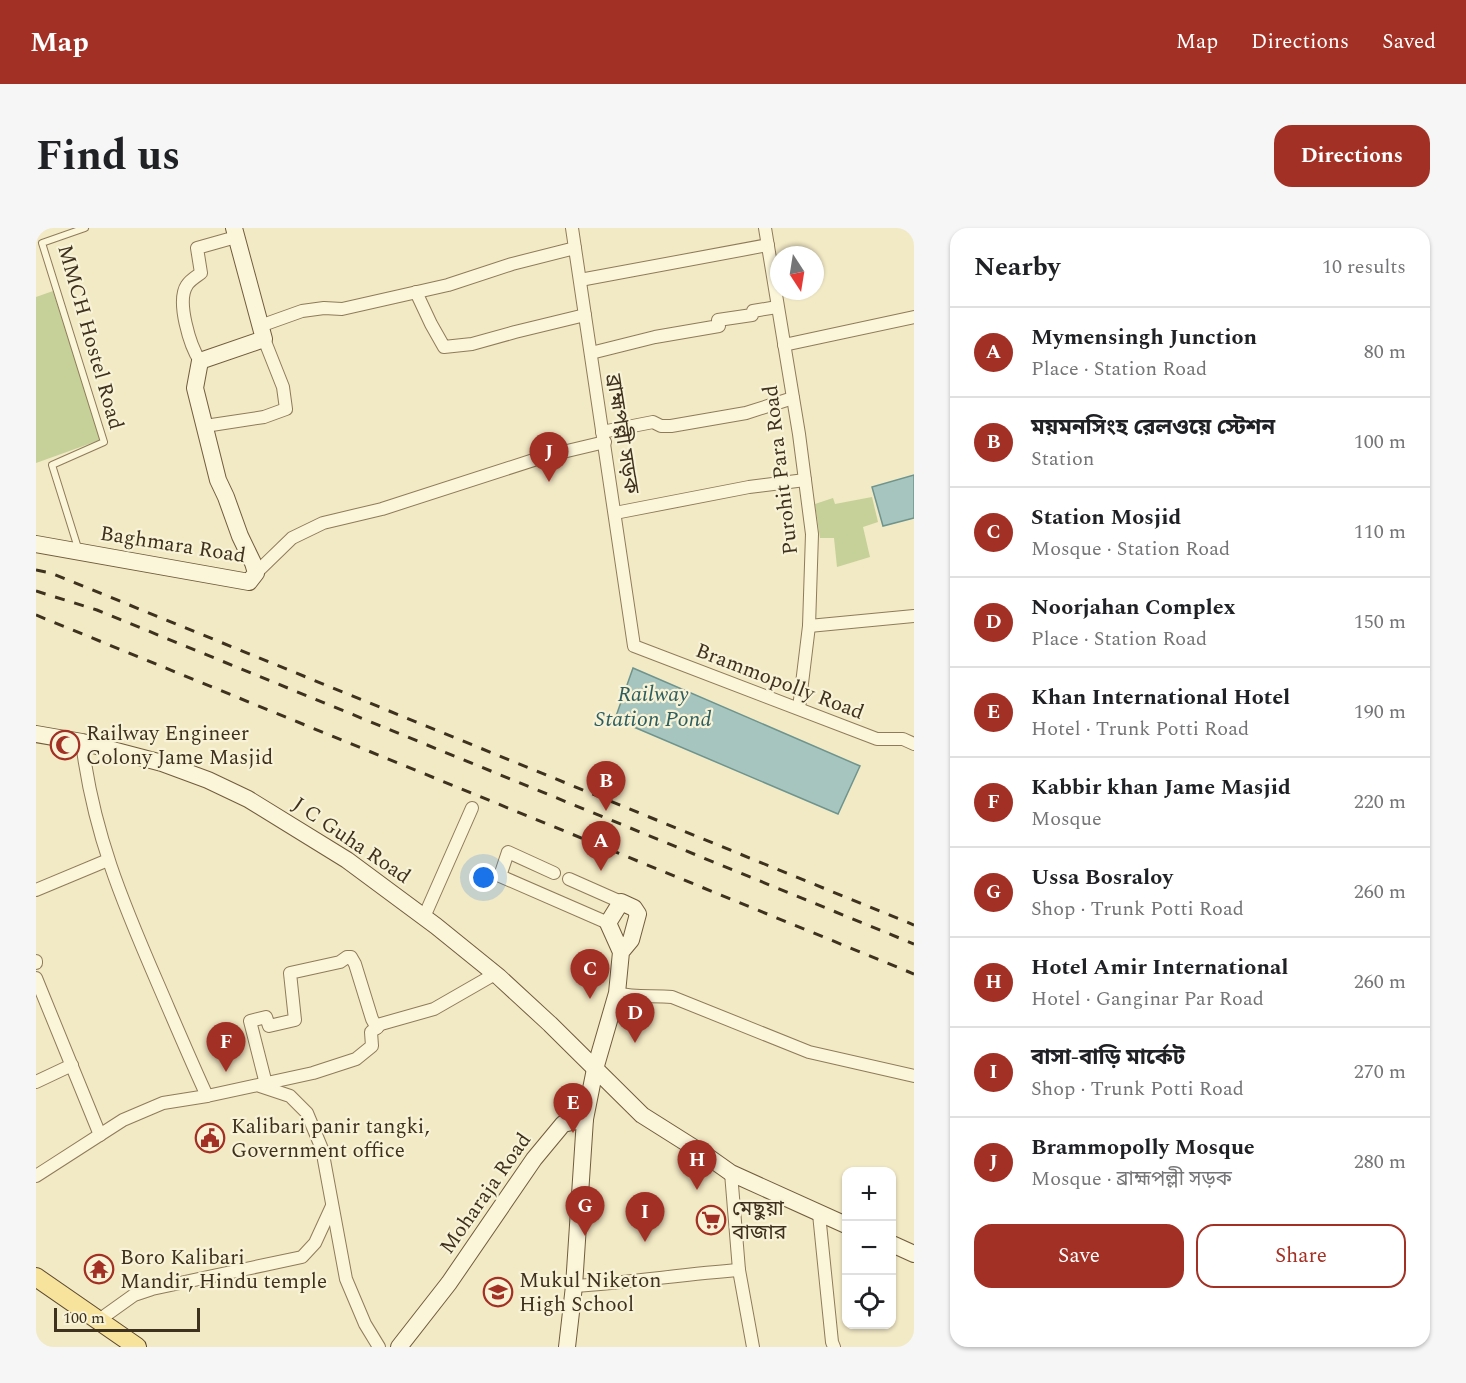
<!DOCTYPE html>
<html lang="en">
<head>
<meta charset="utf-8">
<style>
	:root { --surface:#fff; --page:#f6f6f6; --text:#202124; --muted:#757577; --line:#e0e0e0; --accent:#a33024 }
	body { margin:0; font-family:Spectral,"Noto Sans Bengali",serif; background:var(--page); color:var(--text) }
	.controls { position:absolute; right:18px; bottom:18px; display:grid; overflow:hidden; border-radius:12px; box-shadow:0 2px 4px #0004 }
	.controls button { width:54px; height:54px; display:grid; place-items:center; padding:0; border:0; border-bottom:2px solid var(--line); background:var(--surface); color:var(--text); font:30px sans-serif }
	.compass { position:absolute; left:734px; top:18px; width:54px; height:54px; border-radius:50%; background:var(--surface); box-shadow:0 2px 4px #0004; rotate:168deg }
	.scale { position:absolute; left:18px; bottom:15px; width:146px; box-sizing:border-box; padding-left:6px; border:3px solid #3e311e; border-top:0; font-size:16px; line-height:21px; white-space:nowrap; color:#3e311e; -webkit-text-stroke:4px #f8f2d6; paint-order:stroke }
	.you { position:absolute; left:448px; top:650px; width:21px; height:21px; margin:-15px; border:4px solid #fff; border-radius:50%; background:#1a73e8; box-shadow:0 0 0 9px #1a73e833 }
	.badge { display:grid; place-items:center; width:39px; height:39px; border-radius:50%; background:var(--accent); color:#fff; font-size:20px; font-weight:700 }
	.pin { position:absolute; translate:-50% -50px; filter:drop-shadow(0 2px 3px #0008) }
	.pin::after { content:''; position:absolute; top:32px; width:21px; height:18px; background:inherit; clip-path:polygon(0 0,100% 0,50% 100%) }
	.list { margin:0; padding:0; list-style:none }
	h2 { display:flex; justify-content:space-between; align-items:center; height:78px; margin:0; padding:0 24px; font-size:26px }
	h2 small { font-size:20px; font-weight:400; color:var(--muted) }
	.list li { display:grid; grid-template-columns:39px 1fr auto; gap:18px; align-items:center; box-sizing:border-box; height:90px; padding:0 24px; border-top:2px solid var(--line) }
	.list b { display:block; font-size:22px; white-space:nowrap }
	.list p { margin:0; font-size:20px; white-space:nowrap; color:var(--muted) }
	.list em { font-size:20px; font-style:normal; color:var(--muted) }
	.actions { display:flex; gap:12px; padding:18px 24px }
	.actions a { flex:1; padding:14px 0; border:2px solid var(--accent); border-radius:18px; text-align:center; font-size:21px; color:var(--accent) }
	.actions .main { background:var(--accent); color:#fff }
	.icon { flex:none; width:33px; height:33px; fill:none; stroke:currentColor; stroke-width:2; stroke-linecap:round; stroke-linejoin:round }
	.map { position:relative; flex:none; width:878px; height:1119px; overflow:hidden; border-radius:18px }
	header { display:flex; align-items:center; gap:36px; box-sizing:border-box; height:84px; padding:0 30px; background:var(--accent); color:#fff }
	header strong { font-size:28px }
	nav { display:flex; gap:33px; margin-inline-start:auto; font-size:21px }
	.intro { display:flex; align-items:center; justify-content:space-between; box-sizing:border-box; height:144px; padding:0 36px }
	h1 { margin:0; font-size:42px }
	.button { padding:15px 27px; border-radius:18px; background:var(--accent); color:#fff; font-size:21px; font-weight:700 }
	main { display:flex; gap:36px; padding:0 36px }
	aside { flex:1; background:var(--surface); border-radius:18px; box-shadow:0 2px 4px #0004 }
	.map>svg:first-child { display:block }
	.green { fill:#c5d198 }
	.water { fill:#a7c5bf; stroke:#6d948e; stroke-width:1.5 }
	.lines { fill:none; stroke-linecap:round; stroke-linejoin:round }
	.lane-casing { stroke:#8f7b59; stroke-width:8 }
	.street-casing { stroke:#8f7b59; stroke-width:14 }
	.secondary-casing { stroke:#715c3c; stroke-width:18 }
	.primary-casing { stroke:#5c482e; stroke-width:20 }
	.lane { stroke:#fbf5da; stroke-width:6 }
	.street { stroke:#fbf5da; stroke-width:12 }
	.secondary { stroke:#fbf5da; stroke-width:16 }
	.primary { stroke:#f7e39b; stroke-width:18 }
	.rail { stroke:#3e311e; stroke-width:3; stroke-dasharray:10 10; stroke-linecap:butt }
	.labels { text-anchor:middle; stroke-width:4.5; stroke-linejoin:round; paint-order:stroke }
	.street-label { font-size:21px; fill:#3e311e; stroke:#f8f2d6 }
	.poi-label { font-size:21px; fill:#3e311e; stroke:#f8f2d6; text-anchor:start }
	.water-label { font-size:22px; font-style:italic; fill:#2c5d5f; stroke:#f8f2d6 }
</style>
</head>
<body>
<header>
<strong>Map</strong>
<nav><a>Map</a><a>Directions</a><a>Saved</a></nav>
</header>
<div class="intro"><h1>Find us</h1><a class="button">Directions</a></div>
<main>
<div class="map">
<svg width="878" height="1119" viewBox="0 0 878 1119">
	<rect width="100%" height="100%" fill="#f2e9c5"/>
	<g class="green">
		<path d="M17 63 64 212 0 235V69Z"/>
		<path d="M836 269 842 294 827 299 834 329 801 339 798 310H784L779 276 797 270 799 276Z"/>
	</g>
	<g class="water">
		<path d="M878 247V290L847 298 836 259Z"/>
		<path d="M597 440 824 538 802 586 579 491Z"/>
	</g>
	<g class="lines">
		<g class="lane-casing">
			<path id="lane" d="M42 320 16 237 68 214 6 15 49 0"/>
		</g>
		<g class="street-casing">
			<g id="street">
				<path d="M536 0 598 418 841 511H867L878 516"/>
				<path d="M729 0 763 206 776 306 773 398 763 480"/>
				<path d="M544 52 732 17"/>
				<path d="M380 64 395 96 408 119 436 116 479 104 549 87"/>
				<path d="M224 98 266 83 288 80 306 81 412 57 476 36 539 20"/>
				<path d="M748 117 878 89"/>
				<path d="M555 125 619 109 683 98 682 92 716 87 717 83 741 79"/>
				<path d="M164 133C154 118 140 73 151 57 154 52 161 48 165 45L161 20 200 9"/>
				<path d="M169 198 228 189 250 181 247 159 228 111"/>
				<path d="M566 204 617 194 625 198H635L710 185 757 170"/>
				<path d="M579 285 713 259 769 252"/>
				<path d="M220 345 256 310 287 295 346 281 510 228 569 214"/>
				<path d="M773 398 878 388"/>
				<path d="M46 514C57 604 86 673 122 756 138 793 154 831 171 868"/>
				<path d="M518 645 472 624 464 648 572 695"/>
				<path d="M533 651 585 674"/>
				<path d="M0 662 72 632"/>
				<path d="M388 689 436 580"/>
				<path d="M0 733V735"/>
				<path d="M0 750 64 907"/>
				<path d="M581 765C599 770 618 767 636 769L773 824 878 848"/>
				<path d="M0 854 36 837"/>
				<path d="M230 856 214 793 230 789 233 798 259 792 254 745 304 734 311 729H315L319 736 336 791 341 800"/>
				<path d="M224 858 254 868 271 885 286 921 310 1051 329 1096 343 1119"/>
				<path d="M695 945 703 1042 717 1119"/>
				<path d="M0 948 87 892 127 875 171 868 277 845 320 831 336 818 335 804 345 796 398 781 459 746"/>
				<path d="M783 986 796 1114 798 1119"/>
				<path d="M538 1058C593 1055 647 1046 703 1042"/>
				<path d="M63 1092 98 1067 116 1061 266 1029 279 1015 296 978"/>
			</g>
		</g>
		<g class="secondary-casing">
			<g id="secondary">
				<path d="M0 316 213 354 220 345 217 335 204 308 190 269 182 252 159 160 164 133 228 111 198 0"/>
				<path d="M0 506 46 514 126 535 172 552 212 571 311 632 400 698 463 749 514 796 606 887 671 928 695 945 810 997"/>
				<path d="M856 1016 878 1026"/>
				<path d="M363 1119 413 1055 498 931 527 896 549 891 559 841 581 765 585 724 572 695 585 674 598 680 602 686 595 712 585 724"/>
				<path d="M531 1119 538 1058 549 891"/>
			</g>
		</g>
		<g class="primary-casing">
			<path id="primary" d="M0 1049 101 1119"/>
		</g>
		<use href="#lane" class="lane"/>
		<use href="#street" class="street"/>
		<use href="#secondary" class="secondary"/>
		<use href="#primary" class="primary"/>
		<g class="rail">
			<path d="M0 342 15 345 878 697"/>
			<path d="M0 363 61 382 878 716"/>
			<path d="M0 387 878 746"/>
		</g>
	</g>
	<defs>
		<g id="mosque-ring" transform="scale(1.5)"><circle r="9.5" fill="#f8f2d6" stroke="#a33024" stroke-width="1.5"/><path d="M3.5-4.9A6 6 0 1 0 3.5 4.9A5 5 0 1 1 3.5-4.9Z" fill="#a33024"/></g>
		<g id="civic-ring" transform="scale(1.5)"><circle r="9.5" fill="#f8f2d6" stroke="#a33024" stroke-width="1.5"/><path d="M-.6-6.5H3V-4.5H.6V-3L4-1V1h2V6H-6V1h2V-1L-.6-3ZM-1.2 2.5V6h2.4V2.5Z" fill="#a33024"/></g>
		<g id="supermarket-ring" transform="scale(1.5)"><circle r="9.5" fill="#f8f2d6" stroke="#a33024" stroke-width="1.5"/><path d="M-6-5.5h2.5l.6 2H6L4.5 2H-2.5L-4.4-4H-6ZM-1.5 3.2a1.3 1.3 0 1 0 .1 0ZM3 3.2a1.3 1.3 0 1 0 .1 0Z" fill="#a33024"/></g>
		<g id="temple-ring" transform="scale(1.5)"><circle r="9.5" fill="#f8f2d6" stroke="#a33024" stroke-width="1.5"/><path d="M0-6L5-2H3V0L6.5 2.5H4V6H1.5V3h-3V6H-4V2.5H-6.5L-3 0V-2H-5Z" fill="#a33024"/></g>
		<g id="school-ring" transform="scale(1.5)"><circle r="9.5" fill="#f8f2d6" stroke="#a33024" stroke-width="1.5"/><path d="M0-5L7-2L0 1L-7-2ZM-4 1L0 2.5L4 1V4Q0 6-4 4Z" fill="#a33024"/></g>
	</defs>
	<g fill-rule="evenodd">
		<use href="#mosque-ring" x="29" y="517"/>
		<use href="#civic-ring" x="174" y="910"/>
		<use href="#supermarket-ring" x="675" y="992"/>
		<use href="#temple-ring" x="63" y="1041"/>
		<use href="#school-ring" x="462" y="1064"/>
	</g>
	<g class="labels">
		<g class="street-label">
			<text transform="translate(55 109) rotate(74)" y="7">MMCH Hostel Road</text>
			<text transform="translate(587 206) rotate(81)" y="7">ব্রাহ্মপল্লী সড়ক</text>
			<text transform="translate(744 242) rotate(-97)" y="7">Purohit Para Road</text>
			<text transform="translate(137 316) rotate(9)" y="7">Baghmara Road</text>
			<text transform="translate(744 453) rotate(21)" y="7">Brammopolly Road</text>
			<text transform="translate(316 612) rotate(34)" y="7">J C Guha Road</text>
			<text transform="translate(449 965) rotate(-55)" y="7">Moharaja Road</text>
		</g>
		<g class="poi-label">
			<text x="50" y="512">Railway Engineer<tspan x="50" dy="24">Colony Jame Masjid</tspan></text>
			<text x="195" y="905">Kalibari panir tangki,<tspan x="195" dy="24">Government office</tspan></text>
			<text x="696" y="987">মেছুয়া<tspan x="696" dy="24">বাজার</tspan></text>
			<text x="84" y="1036">Boro Kalibari<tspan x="84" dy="24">Mandir, Hindu temple</tspan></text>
			<text x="483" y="1059">Mukul Niketon<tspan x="483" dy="24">High School</tspan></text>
		</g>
		<g class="water-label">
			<text x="617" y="473">Railway<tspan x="617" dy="25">Station Pond</tspan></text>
		</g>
	</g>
</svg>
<div class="controls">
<button>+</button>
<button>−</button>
<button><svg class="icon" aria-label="locate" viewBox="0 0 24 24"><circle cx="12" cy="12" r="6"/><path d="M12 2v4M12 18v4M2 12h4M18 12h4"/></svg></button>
</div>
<svg class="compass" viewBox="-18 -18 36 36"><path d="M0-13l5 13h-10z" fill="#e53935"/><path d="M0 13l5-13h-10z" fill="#757577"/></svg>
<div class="scale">100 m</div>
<div class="you"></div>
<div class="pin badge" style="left:565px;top:643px">A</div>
<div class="pin badge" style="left:570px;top:583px">B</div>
<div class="pin badge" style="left:554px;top:771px">C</div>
<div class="pin badge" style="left:599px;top:815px">D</div>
<div class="pin badge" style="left:537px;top:905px">E</div>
<div class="pin badge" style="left:190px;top:844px">F</div>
<div class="pin badge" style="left:549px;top:1008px">G</div>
<div class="pin badge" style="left:661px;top:962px">H</div>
<div class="pin badge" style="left:609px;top:1014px">I</div>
<div class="pin badge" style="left:513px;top:254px">J</div>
</div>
<aside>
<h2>Nearby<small>10 results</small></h2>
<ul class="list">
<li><span class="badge">A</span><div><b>Mymensingh Junction</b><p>Place · Station Road</p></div><em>80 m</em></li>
<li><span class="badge">B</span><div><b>ময়মনসিংহ রেলওয়ে স্টেশন</b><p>Station</p></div><em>100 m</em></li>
<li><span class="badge">C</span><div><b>Station Mosjid</b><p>Mosque · Station Road</p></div><em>110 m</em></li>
<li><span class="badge">D</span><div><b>Noorjahan Complex</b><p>Place · Station Road</p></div><em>150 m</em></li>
<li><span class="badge">E</span><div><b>Khan International Hotel</b><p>Hotel · Trunk Potti Road</p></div><em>190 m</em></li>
<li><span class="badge">F</span><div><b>Kabbir khan Jame Masjid</b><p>Mosque</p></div><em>220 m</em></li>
<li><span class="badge">G</span><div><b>Ussa Bosraloy</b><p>Shop · Trunk Potti Road</p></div><em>260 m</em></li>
<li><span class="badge">H</span><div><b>Hotel Amir International</b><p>Hotel · Ganginar Par Road</p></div><em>260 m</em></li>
<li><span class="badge">I</span><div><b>বাসা-বাড়ি মার্কেট</b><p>Shop · Trunk Potti Road</p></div><em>270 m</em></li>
<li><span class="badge">J</span><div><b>Brammopolly Mosque</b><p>Mosque · ব্রাহ্মপল্লী সড়ক</p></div><em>280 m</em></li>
</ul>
<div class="actions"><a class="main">Save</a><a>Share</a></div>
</aside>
</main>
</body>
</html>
